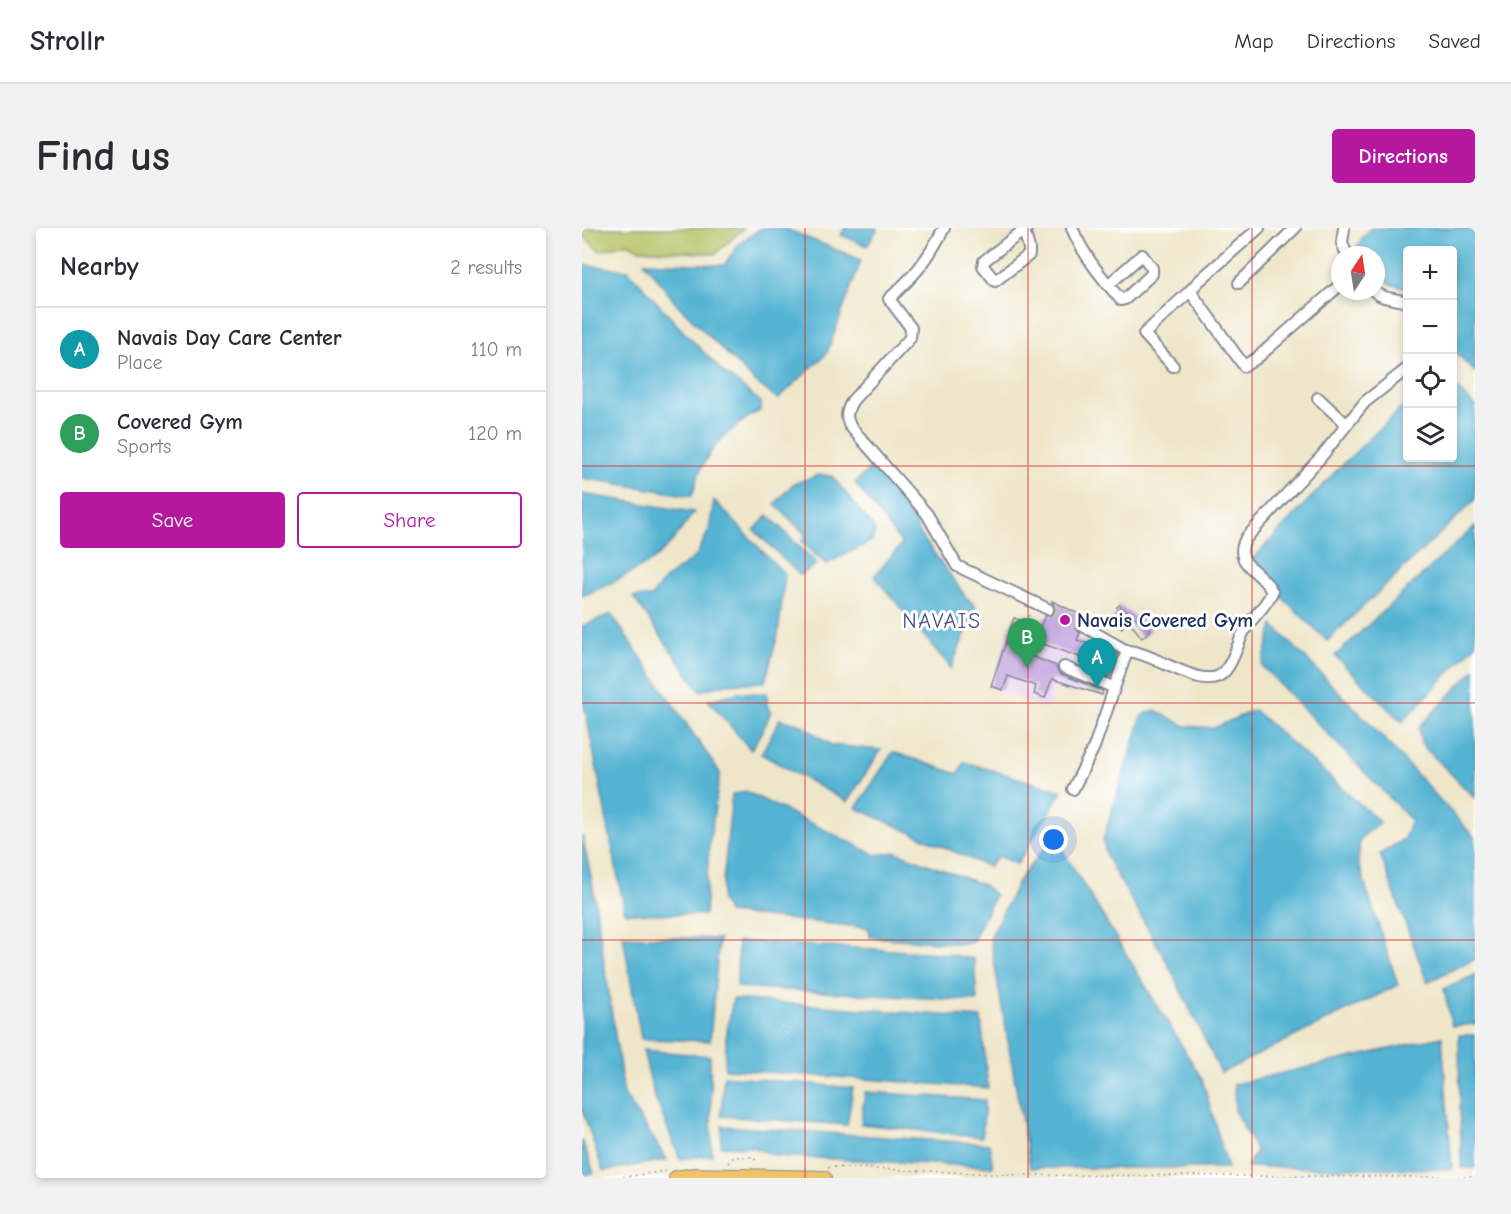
<!DOCTYPE html>
<html lang="en">
<head>
<meta charset="utf-8">
<style>
	:root { --surface:#fff; --page:#f2f2f3; --text:#2b2b33; --muted:#7c7c81; --line:#e1e1e2; --accent:#b5179e }
	body { margin:0; font-family:"Comic Neue",sans-serif; background:var(--page); color:var(--text) }
	.controls { position:absolute; right:18px; top:18px; display:grid; overflow:hidden; border-radius:6px; box-shadow:0 3px 9px #0003 }
	.controls button { width:54px; height:54px; display:grid; place-items:center; padding:0; border:0; border-bottom:2px solid var(--line); background:var(--surface); color:var(--text); font:30px sans-serif }
	.compass { position:absolute; left:749px; top:18px; width:54px; height:54px; border-radius:50%; background:var(--surface); box-shadow:0 3px 9px #0003; rotate:12deg }
	.you { position:absolute; left:472px; top:612px; width:21px; height:21px; margin:-15px; border:4px solid #fff; border-radius:50%; background:#1a73e8; box-shadow:0 0 0 9px #1a73e833 }
	.badge { display:grid; place-items:center; width:39px; height:39px; border-radius:50%; background:var(--accent); color:#fff; font-size:20px; font-weight:700 }
	.pin { position:absolute; translate:-50% -50px; filter:drop-shadow(0 2px 3px #0008) }
	.pin::after { content:''; position:absolute; top:32px; width:21px; height:18px; background:inherit; clip-path:polygon(0 0,100% 0,50% 100%) }
	.list { margin:0; padding:0; list-style:none }
	h2 { display:flex; justify-content:space-between; align-items:center; height:78px; margin:0; padding:0 24px; font-size:26px }
	h2 small { font-size:20px; font-weight:400; color:var(--muted) }
	.list li { display:grid; grid-template-columns:39px 1fr auto; gap:18px; align-items:center; box-sizing:border-box; height:84px; padding:0 24px; border-top:2px solid var(--line) }
	.list b { display:block; font-size:22px; white-space:nowrap }
	.list p { margin:0; font-size:20px; white-space:nowrap; color:var(--muted) }
	.list em { font-size:20px; font-style:normal; color:var(--muted) }
	.actions { display:flex; gap:12px; padding:18px 24px }
	.actions a { flex:1; padding:14px 0; border:2px solid var(--accent); border-radius:6px; text-align:center; font-size:21px; color:var(--accent) }
	.actions .main { background:var(--accent); color:#fff }
	.icon { flex:none; width:33px; height:33px; fill:none; stroke:currentColor; stroke-width:2; stroke-linecap:round; stroke-linejoin:round }
	.map { position:relative; flex:none; width:893px; height:950px; overflow:hidden; border-radius:6px }
	header { display:flex; align-items:center; gap:36px; box-sizing:border-box; height:84px; padding:0 30px; background:var(--surface); border-bottom:2px solid var(--line) }
	header strong { font-size:28px }
	nav { display:flex; gap:33px; margin-inline-start:auto; font-size:21px }
	.intro { display:flex; align-items:center; justify-content:space-between; box-sizing:border-box; height:144px; padding:0 36px }
	h1 { margin:0; font-size:42px }
	.button { padding:15px 27px; border-radius:6px; background:var(--accent); color:#fff; font-size:21px; font-weight:700 }
	main { display:flex; gap:36px; padding:0 36px }
	aside { flex:1; background:var(--surface); border-radius:6px; box-shadow:0 3px 9px #0003 }
	.map>svg:first-child { display:block }
	.built { fill:#e7d2ef }
	.green { fill:#b6c366; stroke:#687962; stroke-width:1.5 }
	.water { fill:#55b4d3; stroke:#387298; stroke-width:1.5 }
	.building { fill:#b998da }
	.lines { fill:none; stroke-linecap:round; stroke-linejoin:round }
	.minor-tunnel { stroke:#c5c1b4; stroke-width:10; stroke-dasharray:10 5; stroke-linecap:butt }
	.minor-casing { stroke:#858a94; stroke-width:14 }
	.major-casing { stroke:#858a94; stroke-width:16 }
	.path { stroke:#858a94; stroke-width:1.5; stroke-dasharray:1.5 4.5; stroke-linecap:butt }
	.minor { stroke:#fff; stroke-width:10 }
	.major { stroke:#efc469; stroke-width:14 }
	.grid { fill:none; stroke:#d62828; stroke-width:1.5; stroke-opacity:0.55 }
	.poi-dot { fill:#b5179e; stroke:#fff; stroke-width:2 }
	.labels { text-anchor:middle; stroke-width:6; stroke-linejoin:round; paint-order:stroke }
	.poi-label { font-size:20px; font-weight:bold; fill:#1b2f5e; stroke:#fff; text-anchor:start }
	.quarter-label { font-size:22px; letter-spacing:1.5px; fill:#525489; stroke:#fff }
</style>
</head>
<body>
<header>
<strong>Strollr</strong>
<nav><a>Map</a><a>Directions</a><a>Saved</a></nav>
</header>
<div class="intro"><h1>Find us</h1><a class="button">Directions</a></div>
<main>
<aside>
<h2>Nearby<small>2 results</small></h2>
<ul class="list">
<li><span class="badge" style="background:#0f9aa8">A</span><div><b>Navais Day Care Center</b><p>Place</p></div><em>110 m</em></li>
<li><span class="badge" style="background:#2e9e5b">B</span><div><b>Covered Gym</b><p>Sports</p></div><em>120 m</em></li>
</ul>
<div class="actions"><a class="main">Save</a><a>Share</a></div>
</aside>
<div class="map">
<svg width="893" height="950" viewBox="0 0 893 950">
	<rect width="100%" height="100%" fill="#fff"/>
	<filter id="ink" filterUnits="userSpaceOnUse"><feTurbulence type="fractalNoise" baseFrequency=".0167" numOctaves="2"/><feDisplacementMap in="SourceGraphic" scale="12" xChannelSelector="R" yChannelSelector="G"/><feConvolveMatrix kernelMatrix="1 2 1 2 8 2 1 2 1" color-interpolation-filters="sRGB"/></filter>
	<filter id="wash" filterUnits="userSpaceOnUse"><feTurbulence type="fractalNoise" baseFrequency=".008" numOctaves="4" result="noise"/><feDisplacementMap in="SourceGraphic" scale="24" xChannelSelector="R" yChannelSelector="G"/><feGaussianBlur stdDeviation="1.35" result="paint"/><feColorMatrix in="noise" values="0 0 0 0 0 0 0 0 0 0 0 0 0 0 0 0 0 1.4 0 .05"/><feComposite in="paint" operator="in"/></filter>
	<g filter="url(#wash)">
		<rect width="100%" height="100%" fill="#efe6c9"/>
		<path class="built" d="M432 390 513 418 496 467 473 459 465 481 407 460Z"/>
		<path class="green" d="M0 0H162L133 26 56 21 46 15 18 23 0 7Z"/>
		<g class="water">
			<path d="M179 0H202L279 32 245 125 196 171 173 154 93 74 62 34 142 37 157 16Z"/>
			<path d="M263 0H296L285 18 259 7Z"/>
			<path d="M789 0H893V144L871 122 870 22H826L825 60 811 57 794 45V27H777L774 22 780 10Z"/>
			<path d="M3 37 46 42 99 101 140 143 179 174V182C154 195 131 215 119 241 115 249 113 259 110 268L0 250V38Z"/>
			<path d="M871 157 893 178V272L745 413 666 336 759 238 825 175 826 230H870Z"/>
			<path d="M291 238 331 281 336 303 384 369 394 379 369 440 292 348 320 316 273 255Z"/>
			<path d="M237 247 250 248 291 299 293 304 290 313 244 336 220 314 223 306 193 276 211 256Z"/>
			<path d="M0 266 112 284C100 300 88 319 72 331 55 343 19 361 0 368Z"/>
			<path d="M132 272 203 347 196 406 183 454 145 456 118 463 51 369H69L83 351 114 328 127 302Z"/>
			<path d="M186 287 235 336 218 347 172 302Z"/>
			<path d="M893 298V417L820 494 753 428Z"/>
			<path d="M29 386 138 545 127 618 123 687 43 685 0 466V398Z"/>
			<path d="M691 397 792 500 893 610V731L845 754 798 626 822 611 829 592 680 438Z"/>
			<path d="M893 441V570L839 516 837 499Z"/>
			<path d="M156 465H185V477L189 483 181 503 169 522 126 472Z"/>
			<path d="M573 482 603 498 632 500 672 482 798 594 778 611 776 635 816 757 639 845 585 734 525 630 521 612 560 487Z"/>
			<path d="M198 491 220 497 249 517 299 522 265 574 179 526Z"/>
			<path d="M311 524 376 546 382 534 480 563 435 636 416 628 407 639 274 580Z"/>
			<path d="M163 563 294 627 314 624 401 657 413 667 391 713 383 716 288 709 287 700 146 685 139 672 150 567Z"/>
			<path d="M0 607 10 654 42 866 85 932 21 943 0 881Z"/>
			<path d="M472 608 620 851 646 940H448L408 710 437 652Z"/>
			<path d="M41 708 137 711 128 813 59 811Z"/>
			<path d="M156 713 358 725 392 731 395 773 155 759Z"/>
			<path d="M893 747V796L870 798 862 761Z"/>
			<path d="M151 771 399 790 406 860 143 841 144 809Z"/>
			<path d="M877 807H893V940H879Z"/>
			<path d="M860 809 870 941 665 939 674 922 653 884 652 856Z"/>
			<path d="M61 822 128 828 130 927 98 931 72 867Z"/>
			<path d="M142 848 271 860 265 897 139 888Z"/>
			<path d="M283 864 403 872 400 909 279 896Z"/>
			<path d="M140 898 407 916 411 939 194 928 170 919 139 918Z"/>
			<path d="M0 912 12 945 0 947Z"/>
		</g>
		<g id="blocks">
			<g class="building">
				<path d="M470 373 505 390 498 391 494 395V401L498 405 495 412 514 419 515 415 535 426 527 449 516 445 519 437 440 408 435 422 474 438V440L479 446 521 463 520 467 470 451 463 470 452 466 454 458 426 448 421 462 409 458 432 390 458 399 463 388H467L472 385 473 380Z"/>
				<path d="M537 377 558 393 560 391 569 402 560 410 546 392 540 400 529 392 537 382 535 379Z"/>
			</g>
		</g>
	</g>
	<g filter="url(#ink)">
		<use href="#blocks" fill-opacity="0" stroke="#858a94" stroke-width="1.5"/>
		<g class="lines">
			<path class="minor-tunnel" d="M466 381 501 398"/>
			<g class="minor-casing">
				<g id="minor">
					<path d="M362 0C345 33 334 46 307 71L329 100 328 110 270 173C265 183 263 188 268 198L345 286 375 338 466 381"/>
					<path d="M490 0C501 27 520 50 539 72L543 71 570 46V40L560 27 526 57"/>
					<path d="M762 0 760 15 765 27"/>
					<path d="M442 2 447 20V27L413 53 401 38 402 33 442 2 445 0"/>
					<path d="M657 55 713 0"/>
					<path d="M608 63 662 138 675 130 758 57"/>
					<path d="M792 63C803 73 814 69 826 75"/>
					<path d="M591 138 562 106 608 63 617 53 677 0"/>
					<path d="M736 170 764 196"/>
					<path d="M545 423C571 423 624 467 643 443 652 432 655 418 661 405 668 390 684 380 690 364 681 342 649 338 664 310L739 229 783 174 826 140"/>
					<path d="M482 439 531 459"/>
					<path d="M491 561 512 519 545 423 501 398"/>
				</g>
			</g>
			<g class="major-casing">
				<path id="major" d="M94 950 112 947 242 950"/>
			</g>
			<g class="path">
				<path d="M445 394 448 383"/>
				<path d="M146 935 152 929H171L176 936"/>
				<path d="M246 939 441 947 893 949"/>
				<path d="M35 950 84 943"/>
			</g>
			<use href="#minor" class="minor"/>
			<use href="#major" class="major"/>
		</g>
	</g>
	<path class="grid" d="M223 0V950M446 0V950M670 0V950M0 238H893M0 475H893M0 712H893"/>
	<circle class="poi-dot" cx="483" cy="392" r="6"/>
	<g class="labels">
		<g class="poi-label">
			<text x="495" y="399">Navais Covered Gym</text>
		</g>
		<g class="quarter-label">
			<text x="360" y="400">NAVAIS</text>
		</g>
	</g>
</svg>
<div class="controls">
<button>+</button>
<button>−</button>
<button><svg class="icon" aria-label="locate" viewBox="0 0 24 24"><circle cx="12" cy="12" r="6"/><path d="M12 2v4M12 18v4M2 12h4M18 12h4"/></svg></button>
<button><svg class="icon" aria-label="layers" viewBox="0 0 24 24"><path d="M12 4l9 5-9 5-9-5zM3 14l9 5 9-5"/></svg></button>
</div>
<svg class="compass" viewBox="-18 -18 36 36"><path d="M0-13l5 13h-10z" fill="#e53935"/><path d="M0 13l5-13h-10z" fill="#7c7c81"/></svg>
<div class="you"></div>
<div class="pin badge" style="left:515px;top:460px;background:#0f9aa8">A</div>
<div class="pin badge" style="left:445px;top:440px;background:#2e9e5b">B</div>
</div>
</main>
</body>
</html>
